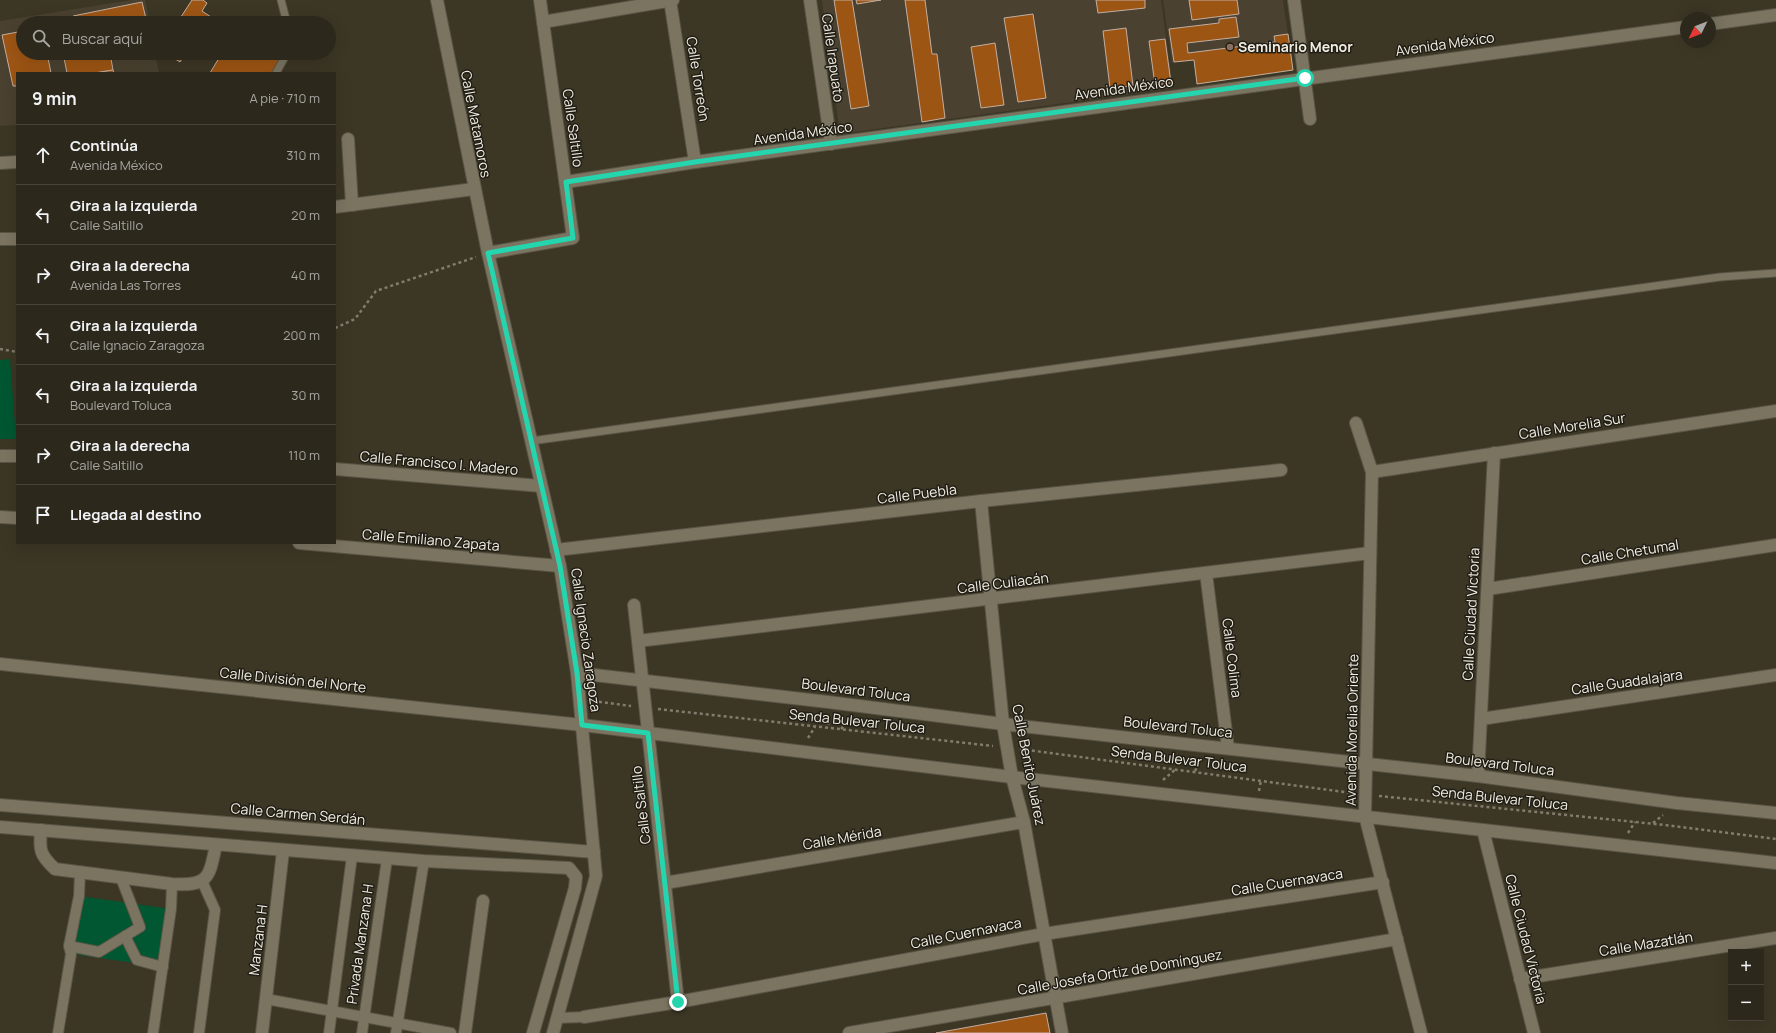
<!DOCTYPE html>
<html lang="es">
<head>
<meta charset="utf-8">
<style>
	:root { --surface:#2d281c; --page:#353025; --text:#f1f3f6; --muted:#a7a6a3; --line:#48443b }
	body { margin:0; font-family:Manrope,sans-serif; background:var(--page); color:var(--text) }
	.controls { position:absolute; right:12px; bottom:12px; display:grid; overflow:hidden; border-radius:0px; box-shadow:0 4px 16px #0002 }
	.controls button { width:36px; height:36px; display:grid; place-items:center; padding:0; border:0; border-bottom:1px solid var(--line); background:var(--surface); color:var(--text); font:20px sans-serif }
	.compass { position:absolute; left:1680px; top:12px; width:36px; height:36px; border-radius:50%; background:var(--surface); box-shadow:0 4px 16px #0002; rotate:227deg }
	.stop { position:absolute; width:12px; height:12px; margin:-9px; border:3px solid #24d5ae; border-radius:50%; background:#fff }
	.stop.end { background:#24d5ae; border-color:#fff; box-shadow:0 1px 4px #0008 }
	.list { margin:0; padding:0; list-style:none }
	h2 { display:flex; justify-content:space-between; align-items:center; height:52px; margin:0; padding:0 16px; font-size:17px }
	h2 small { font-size:13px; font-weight:400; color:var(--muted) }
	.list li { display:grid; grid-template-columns:26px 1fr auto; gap:12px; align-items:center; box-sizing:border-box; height:60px; padding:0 16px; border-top:1px solid var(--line) }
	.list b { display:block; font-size:15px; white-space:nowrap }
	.list p { margin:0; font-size:13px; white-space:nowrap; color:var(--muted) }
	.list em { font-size:13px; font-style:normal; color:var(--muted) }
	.icon { flex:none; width:22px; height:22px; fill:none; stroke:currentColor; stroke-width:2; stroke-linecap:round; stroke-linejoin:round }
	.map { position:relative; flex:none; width:1776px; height:1033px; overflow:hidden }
	.search { position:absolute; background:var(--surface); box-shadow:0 4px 16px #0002; left:16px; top:16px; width:320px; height:44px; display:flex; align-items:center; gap:10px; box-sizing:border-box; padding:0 14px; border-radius:22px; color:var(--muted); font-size:15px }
	.panel { position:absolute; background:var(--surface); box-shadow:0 4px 16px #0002; left:16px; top:72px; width:320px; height:472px; border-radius:0px }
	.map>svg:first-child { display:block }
	.education { fill:#4a4130 }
	.green { fill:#005732 }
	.building { fill:#9d5514; stroke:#c2aea0 }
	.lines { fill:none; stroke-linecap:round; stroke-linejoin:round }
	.service-casing { stroke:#595444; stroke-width:9 }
	.pedestrian-casing { stroke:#595444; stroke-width:12 }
	.minor-casing { stroke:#595444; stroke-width:14 }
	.tertiary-casing { stroke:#595444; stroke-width:14 }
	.path { stroke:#817c6d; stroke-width:2.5; stroke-dasharray:3 3; stroke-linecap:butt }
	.service { stroke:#7b7461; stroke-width:7 }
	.pedestrian { stroke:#7b7461; stroke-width:10 }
	.minor { stroke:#7b7461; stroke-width:12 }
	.tertiary { stroke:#7b7461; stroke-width:12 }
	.route { stroke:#24d5ae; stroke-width:5 }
	.education-dot { fill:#8d6e63; stroke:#211e16; stroke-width:1.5 }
	.labels { text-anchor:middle; stroke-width:3; stroke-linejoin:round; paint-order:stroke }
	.street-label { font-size:14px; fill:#f1ede2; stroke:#211e16 }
	.poi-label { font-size:14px; font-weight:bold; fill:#f1ede2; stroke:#211e16; text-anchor:start }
</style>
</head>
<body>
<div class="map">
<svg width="1776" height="1033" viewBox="0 0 1776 1033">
	<rect width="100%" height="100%" fill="#3c3625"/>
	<g class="education">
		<path d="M132 0H145L150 23H23V53H155L159 73H17V125L0 126V21Z"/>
		<path d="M822 0H1161L1173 88 840 134Z"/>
		<path d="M1163 0H1283L1293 70 1197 84 1194 60 1172 63Z"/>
	</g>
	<g class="green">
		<path d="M10 359 16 439H0V360Z"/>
		<path d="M79 896 171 909 163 967 71 954Z"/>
	</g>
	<g class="building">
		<path d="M192 0H203L207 3 202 11 220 23H177Z"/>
		<path d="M834 0H852L869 106 851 109Z"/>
		<path d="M856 0H881L857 4Z"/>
		<path d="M905 0H925L932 54H937L945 118 922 122Z"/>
		<path d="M1096 0H1145V8L1098 13Z"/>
		<path d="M1189 0H1237L1239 14 1192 20Z"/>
		<path d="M142 2 147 23H74L73 16Z"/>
		<path d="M1033 14 1046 98 1018 102 1004 18Z"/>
		<path d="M1236 17 1239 37 1187 43 1188 53 1275 42 1274 36 1288 34 1293 70 1197 84 1194 60 1174 62 1169 29 1219 23V19Z"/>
		<path d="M1126 28 1133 86 1110 88 1103 31Z"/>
		<path d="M23 31V53H47L51 73H17V86H13L2 35Z"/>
		<path d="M1165 39 1171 83 1155 85 1149 41Z"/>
		<path d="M995 43 1004 105 981 108 971 47Z"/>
		<path d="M63 53H110L113 70 95 73H67Z"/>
		<path d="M166 53H186L180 62Z"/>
		<path d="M222 53H284L272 73H210Z"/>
		<path d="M113 70 114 73H95Z"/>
		<path d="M1046 1013 1050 1033H936Z"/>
	</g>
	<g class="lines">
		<g class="service-casing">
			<g id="service">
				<path d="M281 0 287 23"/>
				<path d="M276 73 287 53"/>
				<path d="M531 441 1720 277 1776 273"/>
			</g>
		</g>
		<g class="pedestrian-casing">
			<g id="pedestrian">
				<path d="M125 936 137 960 163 967"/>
				<path d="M69 946 99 952 140 927 121 878"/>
				<path d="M266 999 451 1033"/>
				<path d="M557 1018 584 1017"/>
				<path d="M58 1033 71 954 69 946 79 896 80 873"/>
				<path d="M153 1033 171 909 172 884"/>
				<path d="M199 1033 215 910 202 881"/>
				<path d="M329 1033 352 856"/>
				<path d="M362 1033 387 859"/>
				<path d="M396 1033 424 861"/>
			</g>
		</g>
		<g class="minor-casing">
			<g id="minor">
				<path d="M670 0 695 162"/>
				<path d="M810 0 831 144"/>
				<path d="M1294 0 1310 119"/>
				<path d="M543 22 673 0"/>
				<path d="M1710 24 1776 15"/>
				<path d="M348 139 352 205"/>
				<path d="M0 163 17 162"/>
				<path d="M566 182 695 162 1686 27"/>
				<path d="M335 207 474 189"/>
				<path d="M0 239H17"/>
				<path d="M488 253 573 238 540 0"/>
				<path d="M1356 423 1372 472 1365 816 1421 1033"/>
				<path d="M0 456H17"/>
				<path d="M335 469 541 486"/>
				<path d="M1372 472 1776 411"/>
				<path d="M981 501 1003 724 1012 777 1024 822 1062 1033"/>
				<path d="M0 517 17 518"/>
				<path d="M299 543 560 566"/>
				<path d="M556 550 981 501 1281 470"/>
				<path d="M1206 573 1228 748"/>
				<path d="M1488 589 1776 545"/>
				<path d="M634 605 678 1002"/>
				<path d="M638 641 1370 553"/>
				<path d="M0 664 582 725 1012 777 1776 863"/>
				<path d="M577 673 828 702 1003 724 1478 776 1677 803 1776 813"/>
				<path d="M1481 719 1776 675"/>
				<path d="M1478 776 1494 453"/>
				<path d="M0 805 594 852"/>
				<path d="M0 827 424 861 569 868 576 877 575 888 533 1033"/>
				<path d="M41 830C39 850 40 855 55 869L172 884C209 886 209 878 216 845"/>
				<path d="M1483 830 1534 1033"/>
				<path d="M665 883 1024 822"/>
				<path d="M1520 979 1776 938"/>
				<path d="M584 1017 678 1002 1044 934 1383 882"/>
				<path d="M262 1033 283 851"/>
				<path d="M465 1033 483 901"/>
				<path d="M849 1033 1397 939"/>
			</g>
		</g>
		<g class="tertiary-casing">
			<path id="tertiary" d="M437 0 488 253 560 566 577 673 596 876 553 1033"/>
		</g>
		<g class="path">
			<path d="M335 328 355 319 376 291 476 257"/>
			<path d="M0 349 17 352"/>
			<path d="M593 701 631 706"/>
			<path d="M658 709 993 746"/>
			<path d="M828 716 829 728"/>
			<path d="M841 729 851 719"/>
			<path d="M808 738 815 727"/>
			<path d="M1020 749 1352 793"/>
			<path d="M1195 771 1201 759"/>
			<path d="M1163 780 1176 769"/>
			<path d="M1259 791 1261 780"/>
			<path d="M1379 796 1665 825 1776 839"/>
			<path d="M1653 823 1663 815"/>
			<path d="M1628 833 1635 822"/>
		</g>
		<use href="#service" class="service"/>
		<use href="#pedestrian" class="pedestrian"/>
		<use href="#minor" class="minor"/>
		<use href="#tertiary" class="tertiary"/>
	</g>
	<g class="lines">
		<path class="route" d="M678 1002 648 733 582 725 577 673 560 566 488 253 573 238 566 182 695 162 1305 78"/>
	</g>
	<circle class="education-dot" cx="1230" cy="47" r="4"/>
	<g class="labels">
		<g class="street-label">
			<text transform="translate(1445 44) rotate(-8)" y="5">Avenida México</text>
			<text transform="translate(833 58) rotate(82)" y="5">Calle Irapuato</text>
			<text transform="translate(698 79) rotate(81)" y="5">Calle Torreón</text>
			<text transform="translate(1124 88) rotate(-8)" y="5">Avenida México</text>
			<text transform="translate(476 124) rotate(79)" y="5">Calle Matamoros</text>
			<text transform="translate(573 128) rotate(82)" y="5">Calle Saltillo</text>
			<text transform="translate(803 133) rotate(-8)" y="5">Avenida México</text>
			<text transform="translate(1572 426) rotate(-9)" y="5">Calle Morelia Sur</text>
			<text transform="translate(439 463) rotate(5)" y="5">Calle Francisco I. Madero</text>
			<text transform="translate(917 494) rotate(-7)" y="5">Calle Puebla</text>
			<text transform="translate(431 540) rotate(5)" y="5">Calle Emiliano Zapata</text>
			<text transform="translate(1630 552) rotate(-9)" y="5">Calle Chetumal</text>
			<text transform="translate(1003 583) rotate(-7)" y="5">Calle Culiacán</text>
			<text transform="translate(1471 614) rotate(-87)" y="5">Calle Ciudad Victoria</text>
			<text transform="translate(586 640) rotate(82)" y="5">Calle Ignacio Zaragoza</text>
			<text transform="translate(1232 658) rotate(83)" y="5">Calle Colima</text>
			<text transform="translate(293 680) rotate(6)" y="5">Calle División del Norte</text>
			<text transform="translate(1627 682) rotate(-8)" y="5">Calle Guadalajara</text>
			<text transform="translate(856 690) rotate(7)" y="5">Boulevard Toluca</text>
			<text transform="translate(857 721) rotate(6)" y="5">Senda Bulevar Toluca</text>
			<text transform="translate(1178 727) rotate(6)" y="5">Boulevard Toluca</text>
			<text transform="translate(1352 730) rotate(-89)" y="5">Avenida Morelia Oriente</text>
			<text transform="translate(1179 759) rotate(7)" y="5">Senda Bulevar Toluca</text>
			<text transform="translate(1500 764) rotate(7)" y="5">Boulevard Toluca</text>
			<text transform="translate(1029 765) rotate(79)" y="5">Calle Benito Juárez</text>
			<text transform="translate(1500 798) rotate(6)" y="5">Senda Bulevar Toluca</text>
			<text transform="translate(641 805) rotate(-97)" y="5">Calle Saltillo</text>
			<text transform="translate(298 814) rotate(5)" y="5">Calle Carmen Serdán</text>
			<text transform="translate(842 838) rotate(-10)" y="5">Calle Mérida</text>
			<text transform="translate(1287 882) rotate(-9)" y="5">Calle Cuernavaca</text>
			<text transform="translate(966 933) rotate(-11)" y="5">Calle Cuernavaca</text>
			<text transform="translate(1526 939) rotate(76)" y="5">Calle Ciudad Victoria</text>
			<text transform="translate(258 940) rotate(-83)" y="5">Manzana H</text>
			<text transform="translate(360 944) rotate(-82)" y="5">Privada Manzana H</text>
			<text transform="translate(1646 944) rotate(-9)" y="5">Calle Mazatlán</text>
			<text transform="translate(1120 972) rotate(-10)" y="5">Calle Josefa Ortiz de Domínguez</text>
		</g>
		<g class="poi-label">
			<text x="1238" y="52">Seminario Menor</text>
		</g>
	</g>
</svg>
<div class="controls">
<button>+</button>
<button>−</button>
</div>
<svg class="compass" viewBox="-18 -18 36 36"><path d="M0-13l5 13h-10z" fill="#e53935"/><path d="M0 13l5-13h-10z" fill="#a7a6a3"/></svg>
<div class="stop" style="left:1305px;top:78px"></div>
<div class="stop end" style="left:678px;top:1002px"></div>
<div class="search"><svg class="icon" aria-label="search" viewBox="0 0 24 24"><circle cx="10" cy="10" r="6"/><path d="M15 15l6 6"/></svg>Buscar aquí</div>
<section class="panel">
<h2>9 min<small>A pie · 710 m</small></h2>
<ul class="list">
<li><svg class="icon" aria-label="ahead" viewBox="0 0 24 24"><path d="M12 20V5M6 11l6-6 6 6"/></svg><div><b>Continúa</b><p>Avenida México</p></div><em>310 m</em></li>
<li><svg class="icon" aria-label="left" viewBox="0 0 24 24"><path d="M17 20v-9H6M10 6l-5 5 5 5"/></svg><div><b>Gira a la izquierda</b><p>Calle Saltillo</p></div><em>20 m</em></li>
<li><svg class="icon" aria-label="right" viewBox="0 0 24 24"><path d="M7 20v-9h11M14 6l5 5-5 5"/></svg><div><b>Gira a la derecha</b><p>Avenida Las Torres</p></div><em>40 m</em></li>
<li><svg class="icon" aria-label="left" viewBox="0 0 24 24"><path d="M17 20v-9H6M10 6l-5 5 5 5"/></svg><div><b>Gira a la izquierda</b><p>Calle Ignacio Zaragoza</p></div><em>200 m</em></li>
<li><svg class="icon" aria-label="left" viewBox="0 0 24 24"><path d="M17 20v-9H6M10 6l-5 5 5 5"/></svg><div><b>Gira a la izquierda</b><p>Boulevard Toluca</p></div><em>30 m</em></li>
<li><svg class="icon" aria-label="right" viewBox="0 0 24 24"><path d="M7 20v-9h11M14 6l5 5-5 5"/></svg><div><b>Gira a la derecha</b><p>Calle Saltillo</p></div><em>110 m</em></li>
<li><svg class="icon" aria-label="arrive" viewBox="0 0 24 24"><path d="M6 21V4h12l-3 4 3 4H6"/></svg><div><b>Llegada al destino</b></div></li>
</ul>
</section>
</div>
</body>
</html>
